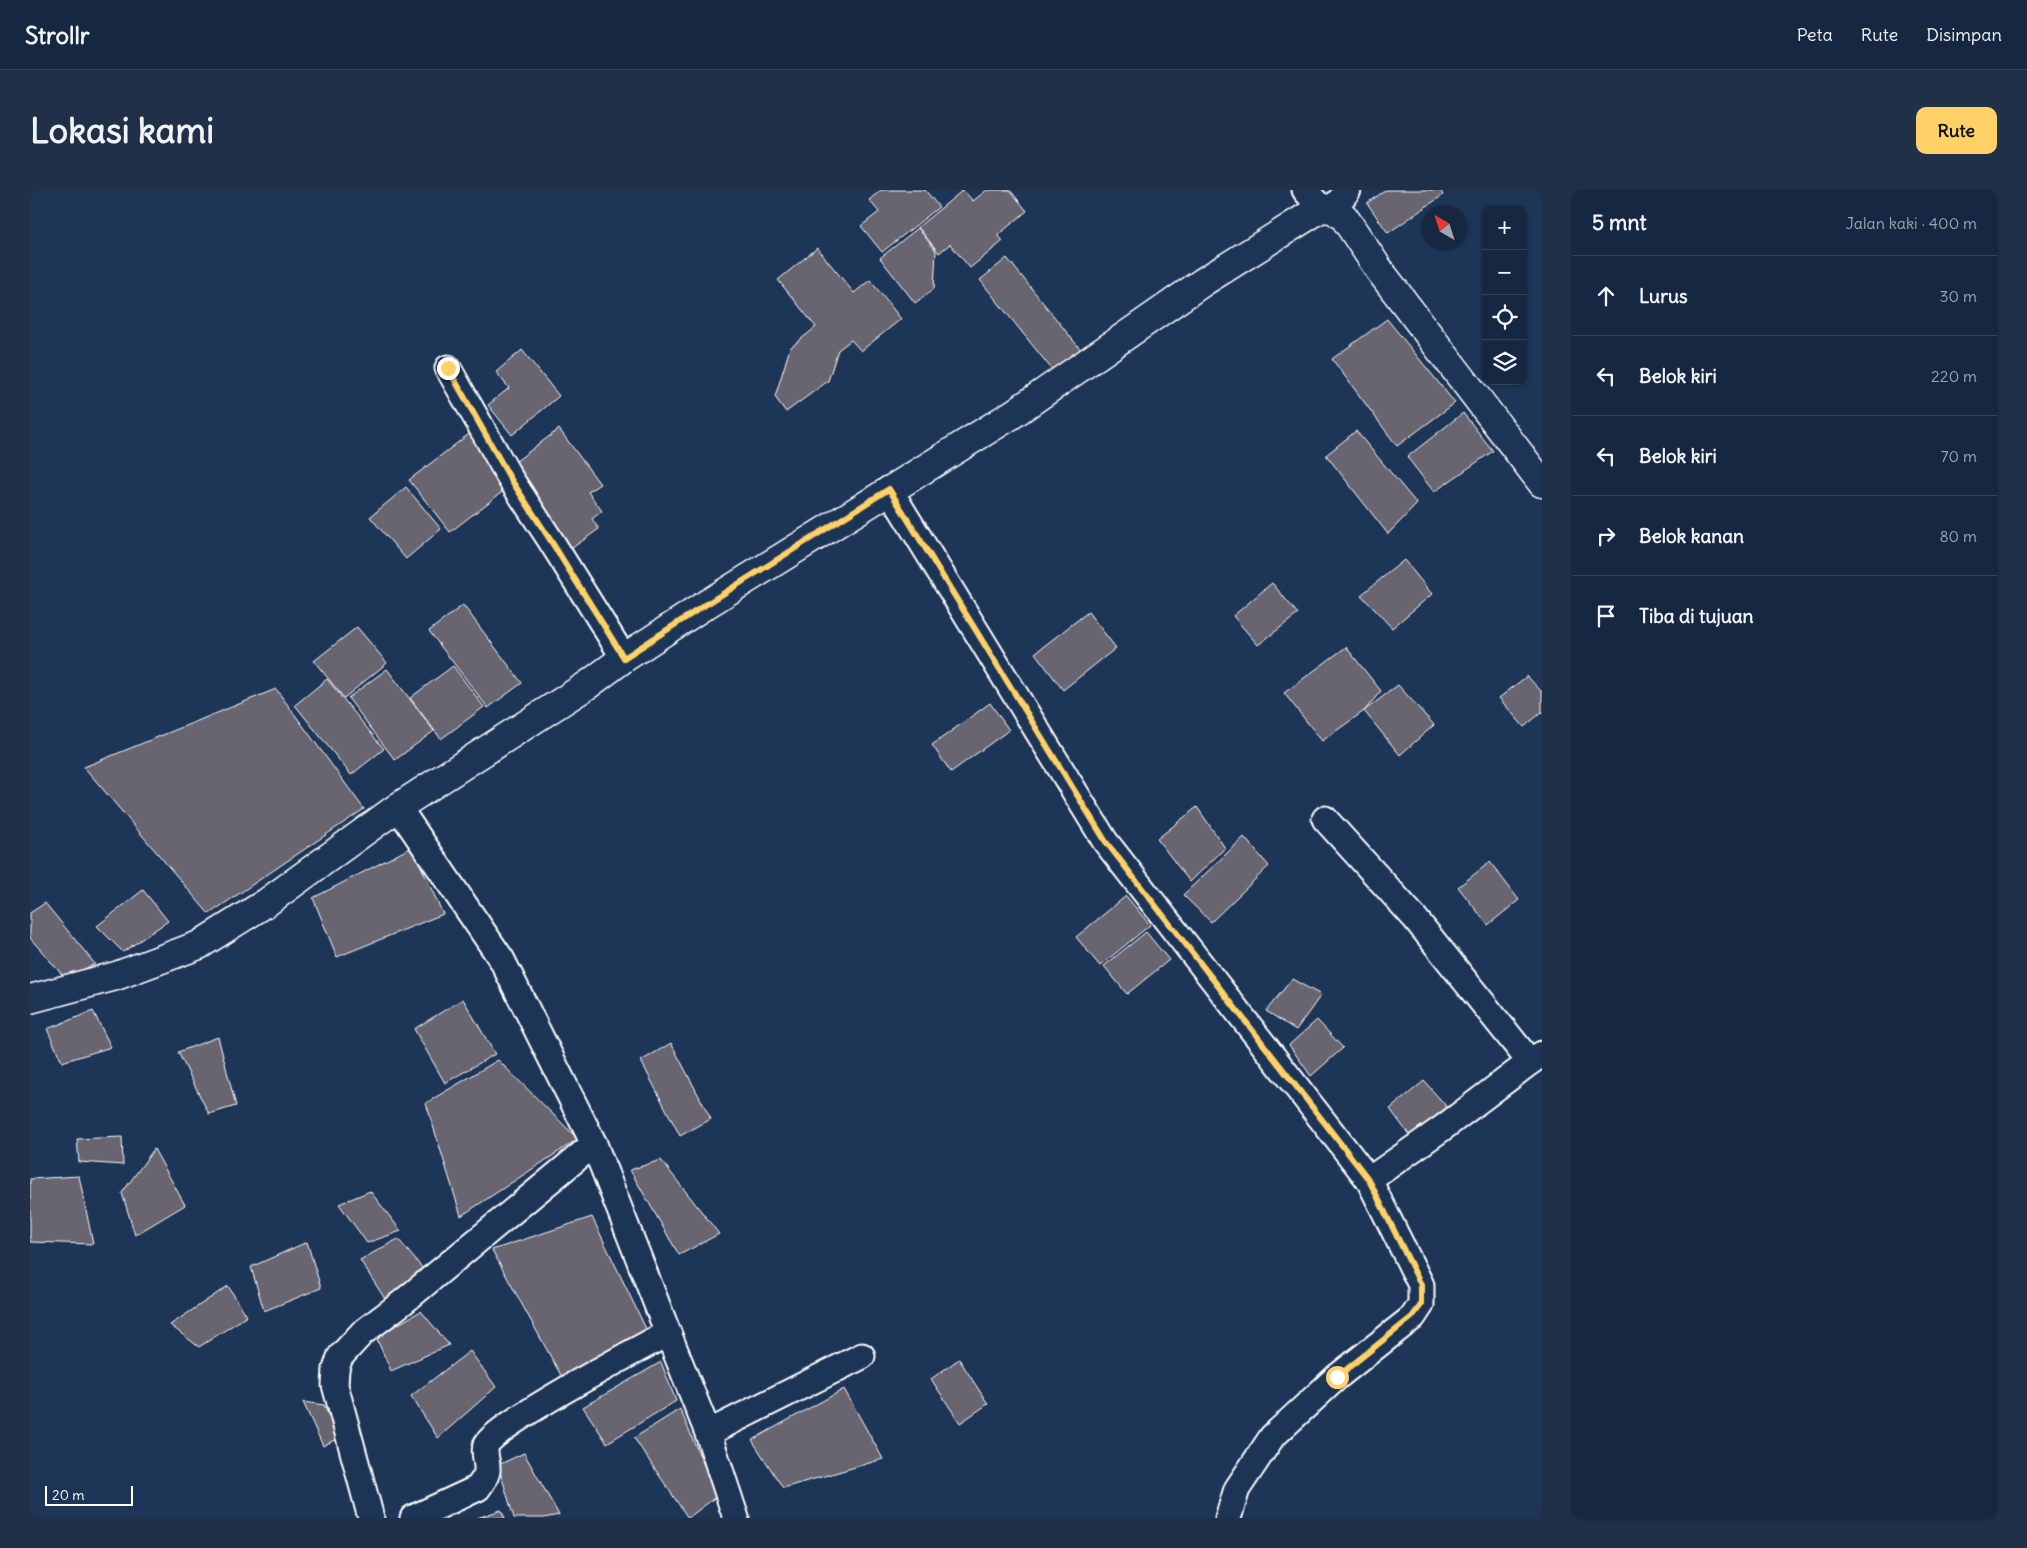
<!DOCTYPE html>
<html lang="id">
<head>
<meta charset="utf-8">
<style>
	:root { --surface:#162841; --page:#1f3048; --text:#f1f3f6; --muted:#9ea6b1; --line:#35445a; --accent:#ffd166 }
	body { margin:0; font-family:Delius,sans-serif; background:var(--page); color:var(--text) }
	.controls { position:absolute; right:15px; top:15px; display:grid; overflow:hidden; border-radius:10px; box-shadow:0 1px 4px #0004 }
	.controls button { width:45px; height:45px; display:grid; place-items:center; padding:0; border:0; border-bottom:1px solid var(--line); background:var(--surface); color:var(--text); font:25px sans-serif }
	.compass { position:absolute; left:1392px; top:15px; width:45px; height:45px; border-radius:50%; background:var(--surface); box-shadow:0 1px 4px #0004; rotate:321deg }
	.scale { position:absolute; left:15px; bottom:12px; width:88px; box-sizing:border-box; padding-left:5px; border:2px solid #fff; border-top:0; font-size:14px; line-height:18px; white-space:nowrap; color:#fff; -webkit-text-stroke:4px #1d3557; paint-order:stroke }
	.stop { position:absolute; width:15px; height:15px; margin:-11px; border:4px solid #ffd166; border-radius:50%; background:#fff }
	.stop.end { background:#ffd166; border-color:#fff; box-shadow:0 1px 5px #0008 }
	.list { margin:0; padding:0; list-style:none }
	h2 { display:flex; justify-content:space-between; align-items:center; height:65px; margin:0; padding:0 20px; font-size:21px }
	h2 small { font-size:16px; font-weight:400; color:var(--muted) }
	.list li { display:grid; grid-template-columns:32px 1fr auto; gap:15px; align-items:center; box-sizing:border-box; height:80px; padding:0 20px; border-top:1px solid var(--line) }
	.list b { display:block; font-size:19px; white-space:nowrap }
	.list em { font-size:16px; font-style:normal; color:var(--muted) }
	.icon { flex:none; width:28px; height:28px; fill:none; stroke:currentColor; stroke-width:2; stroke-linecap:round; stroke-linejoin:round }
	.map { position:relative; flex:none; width:1512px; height:1328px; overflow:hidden; border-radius:10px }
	header { display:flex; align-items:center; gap:30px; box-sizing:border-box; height:70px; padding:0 25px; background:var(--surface); border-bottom:1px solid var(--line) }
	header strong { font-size:24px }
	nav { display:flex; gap:28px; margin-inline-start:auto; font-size:18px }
	.intro { display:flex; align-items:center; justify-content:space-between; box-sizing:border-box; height:120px; padding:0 30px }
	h1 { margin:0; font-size:35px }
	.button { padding:12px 22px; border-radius:10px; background:var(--accent); color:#111; font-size:18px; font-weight:700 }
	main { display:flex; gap:30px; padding:0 30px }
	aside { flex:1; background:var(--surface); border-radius:10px; box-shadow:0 1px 4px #0004 }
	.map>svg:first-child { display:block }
	.building { fill:#676571; stroke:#fff }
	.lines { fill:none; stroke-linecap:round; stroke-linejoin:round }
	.minor-casing { stroke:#fff; stroke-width:29 }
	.tertiary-casing { stroke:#fff; stroke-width:31 }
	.minor { stroke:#1d3557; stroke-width:25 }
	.tertiary { stroke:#1d3557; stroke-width:28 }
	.route { stroke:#ffd166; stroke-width:6 }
</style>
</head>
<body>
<header>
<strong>Strollr</strong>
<nav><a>Peta</a><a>Rute</a><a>Disimpan</a></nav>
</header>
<div class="intro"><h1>Lokasi kami</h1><a class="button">Rute</a></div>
<main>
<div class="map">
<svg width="1512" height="1328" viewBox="0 0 1512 1328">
	<rect width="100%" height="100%" fill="#1d3557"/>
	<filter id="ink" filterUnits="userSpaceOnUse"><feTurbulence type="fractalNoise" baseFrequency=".02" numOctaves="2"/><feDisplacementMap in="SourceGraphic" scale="10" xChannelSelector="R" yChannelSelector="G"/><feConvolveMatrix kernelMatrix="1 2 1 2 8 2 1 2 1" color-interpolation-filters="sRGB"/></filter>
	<g filter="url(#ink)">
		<g class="building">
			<path d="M851 0H895L909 17 852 62 831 36 849 22 839 10Z"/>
			<path d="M933 0 943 11 957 0H980L997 21 968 45 973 51 940 78 920 54 909 63 888 37Z"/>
			<path d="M1356 0H1410L1413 5 1358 43 1337 13Z"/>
			<path d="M888 38 906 61 904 99 885 113 850 68Z"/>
			<path d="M787 58 824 103 840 90 871 129 831 161 821 150 808 160 798 191 756 222 745 207 760 158 786 137 748 90Z"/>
			<path d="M977 68 1051 160 1024 182 950 90Z"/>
			<path d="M1357 129 1425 213 1367 256 1302 169Z"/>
			<path d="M492 160 529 206 482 245 458 215 479 198 466 182Z"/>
			<path d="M1433 223 1463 261 1404 302 1377 267Z"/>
			<path d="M448 237 480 296 420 342 379 290Z"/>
			<path d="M529 239 570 294 558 302 572 321 562 329 569 339 535 363 477 278Z"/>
			<path d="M1326 241 1387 314 1358 344 1296 265Z"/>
			<path d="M376 297 411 339 376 369 340 327Z"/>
			<path d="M1374 370 1402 404 1362 438 1331 405Z"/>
			<path d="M1242 393 1268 424 1228 455 1203 426Z"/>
			<path d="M433 415 492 493 458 518 399 441Z"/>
			<path d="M1058 422 1086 458 1033 500 1005 463Z"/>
			<path d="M327 437 357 473 314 508 284 471Z"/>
			<path d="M1316 457 1351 501 1334 521 1292 551 1254 503Z"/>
			<path d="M423 476 454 517 411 549 380 508Z"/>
			<path d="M357 479 404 541 365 570 318 508Z"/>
			<path d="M1497 486 1512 502V522L1494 537 1469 508Z"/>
			<path d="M297 489 354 559 321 585 265 515Z"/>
			<path d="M1368 495 1404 535 1370 565 1334 521Z"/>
			<path d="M246 499 334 619 179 724 54 577Z"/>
			<path d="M960 513 979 540 921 582 902 555Z"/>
			<path d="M1167 617 1195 658 1160 692 1127 649Z"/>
			<path d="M1214 647 1239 676 1181 732 1153 705Z"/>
			<path d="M382 657 413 724 307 767 283 708Z"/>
			<path d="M1460 672 1489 710 1458 735 1428 697Z"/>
			<path d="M113 700 138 731 93 762 67 736Z"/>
			<path d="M1096 706 1120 735 1070 776 1046 747Z"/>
			<path d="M15 713 65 774 35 788 0 748V723Z"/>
			<path d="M1116 742 1139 770 1097 804 1074 776Z"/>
			<path d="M1262 789 1291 805 1266 840 1236 821Z"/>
			<path d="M433 809 465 864 415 893 384 839Z"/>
			<path d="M63 821 81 857 32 872 17 839Z"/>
			<path d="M1287 830 1313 858 1281 886 1259 855Z"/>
			<path d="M188 847 206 916 179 924 148 862Z"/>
			<path d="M641 853 681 929 650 946 611 871Z"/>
			<path d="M468 870 548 949 431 1026 396 913Z"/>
			<path d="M1394 891 1417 917 1380 946 1360 919Z"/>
			<path d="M92 947 93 975 49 972 47 949Z"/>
			<path d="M124 959 155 1015 105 1045 92 1003Z"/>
			<path d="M631 970 689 1044 649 1065 600 980Z"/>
			<path d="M49 986 63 1054 0 1052V989Z"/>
			<path d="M340 1001 371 1041 337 1053 309 1014Z"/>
			<path d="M562 1027 618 1143 533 1189 462 1060Z"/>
			<path d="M368 1049 394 1080 355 1109 330 1070Z"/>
			<path d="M277 1052 291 1098 234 1121 221 1077Z"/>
			<path d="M198 1096 217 1126 169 1157 140 1135Z"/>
			<path d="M391 1121 419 1155 361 1181 346 1147Z"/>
			<path d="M440 1161 466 1197 408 1248 381 1206Z"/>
			<path d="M929 1169 958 1214 930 1233 901 1189Z"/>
			<path d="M631 1172 646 1211 577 1253 553 1217Z"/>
			<path d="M814 1199 853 1269 753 1298 722 1250Z"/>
			<path d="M273 1212 294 1215 308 1248 293 1256Z"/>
			<path d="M650 1219 687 1306 658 1328 604 1248Z"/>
			<path d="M494 1263 529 1325 514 1328H484L468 1275Z"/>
			<path d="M471 1320 475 1328H447Z"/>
		</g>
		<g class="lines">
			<g class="minor-casing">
				<g id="minor">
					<path d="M1275 0 1291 18"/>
					<path d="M1303 19 1318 0"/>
					<path d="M418 178 480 288 521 351 594 468"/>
					<path d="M859 299 1075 651 1339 990"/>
					<path d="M368 617 472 770 564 954 638 1143C610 1158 465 1235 456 1255 453 1263 458 1273 457 1281 456 1288 451 1293 448 1298L383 1328"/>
					<path d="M1295 629 1384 727 1500 872"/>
					<path d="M638 1143 678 1243 706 1328"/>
					<path d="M678 1243 832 1166"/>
					<path d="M341 1328 305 1195 306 1179 310 1167 332 1143 373 1112 564 954"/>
					<path d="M1198 1328 1207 1299 1242 1247 1307 1187 1383 1127 1391 1115V1095L1339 990 1414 937 1500 872 1512 864"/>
				</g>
			</g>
			<g class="tertiary-casing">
				<path id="tertiary" d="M0 809 86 786 169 755 236 713 368 617 559 494 594 468 672 417 983 224 1173 92 1291 18 1303 19 1314 27 1350 81 1512 293"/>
			</g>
			<use href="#minor" class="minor"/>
			<use href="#tertiary" class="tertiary"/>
		</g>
	</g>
	<g class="lines" filter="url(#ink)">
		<path class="route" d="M418 178 480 288 521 351 594 468 672 417 859 299 1076 652 1339 990 1391 1095V1115L1382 1127 1307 1187"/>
	</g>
</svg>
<div class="controls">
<button>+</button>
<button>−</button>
<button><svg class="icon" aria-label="locate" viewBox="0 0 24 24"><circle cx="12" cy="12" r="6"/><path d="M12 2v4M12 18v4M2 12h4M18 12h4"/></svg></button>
<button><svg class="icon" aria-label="layers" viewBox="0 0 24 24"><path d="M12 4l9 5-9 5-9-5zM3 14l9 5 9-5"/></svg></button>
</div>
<svg class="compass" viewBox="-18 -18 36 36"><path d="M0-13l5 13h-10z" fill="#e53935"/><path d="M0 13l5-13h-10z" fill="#9ea6b1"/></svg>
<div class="scale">20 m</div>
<div class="stop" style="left:1307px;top:1187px"></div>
<div class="stop end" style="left:418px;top:178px"></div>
</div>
<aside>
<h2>5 mnt<small>Jalan kaki · 400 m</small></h2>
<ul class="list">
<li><svg class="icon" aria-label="ahead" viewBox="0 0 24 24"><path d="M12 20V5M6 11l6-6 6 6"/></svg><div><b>Lurus</b></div><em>30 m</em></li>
<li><svg class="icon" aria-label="left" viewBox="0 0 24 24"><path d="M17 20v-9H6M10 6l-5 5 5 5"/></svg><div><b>Belok kiri</b></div><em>220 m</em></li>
<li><svg class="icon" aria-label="left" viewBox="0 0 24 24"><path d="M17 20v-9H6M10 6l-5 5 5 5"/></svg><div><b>Belok kiri</b></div><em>70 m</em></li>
<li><svg class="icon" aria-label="right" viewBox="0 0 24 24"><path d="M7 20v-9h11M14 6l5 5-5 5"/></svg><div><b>Belok kanan</b></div><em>80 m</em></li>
<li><svg class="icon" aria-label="arrive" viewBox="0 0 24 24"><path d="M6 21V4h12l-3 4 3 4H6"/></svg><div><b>Tiba di tujuan</b></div></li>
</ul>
</aside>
</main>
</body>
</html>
